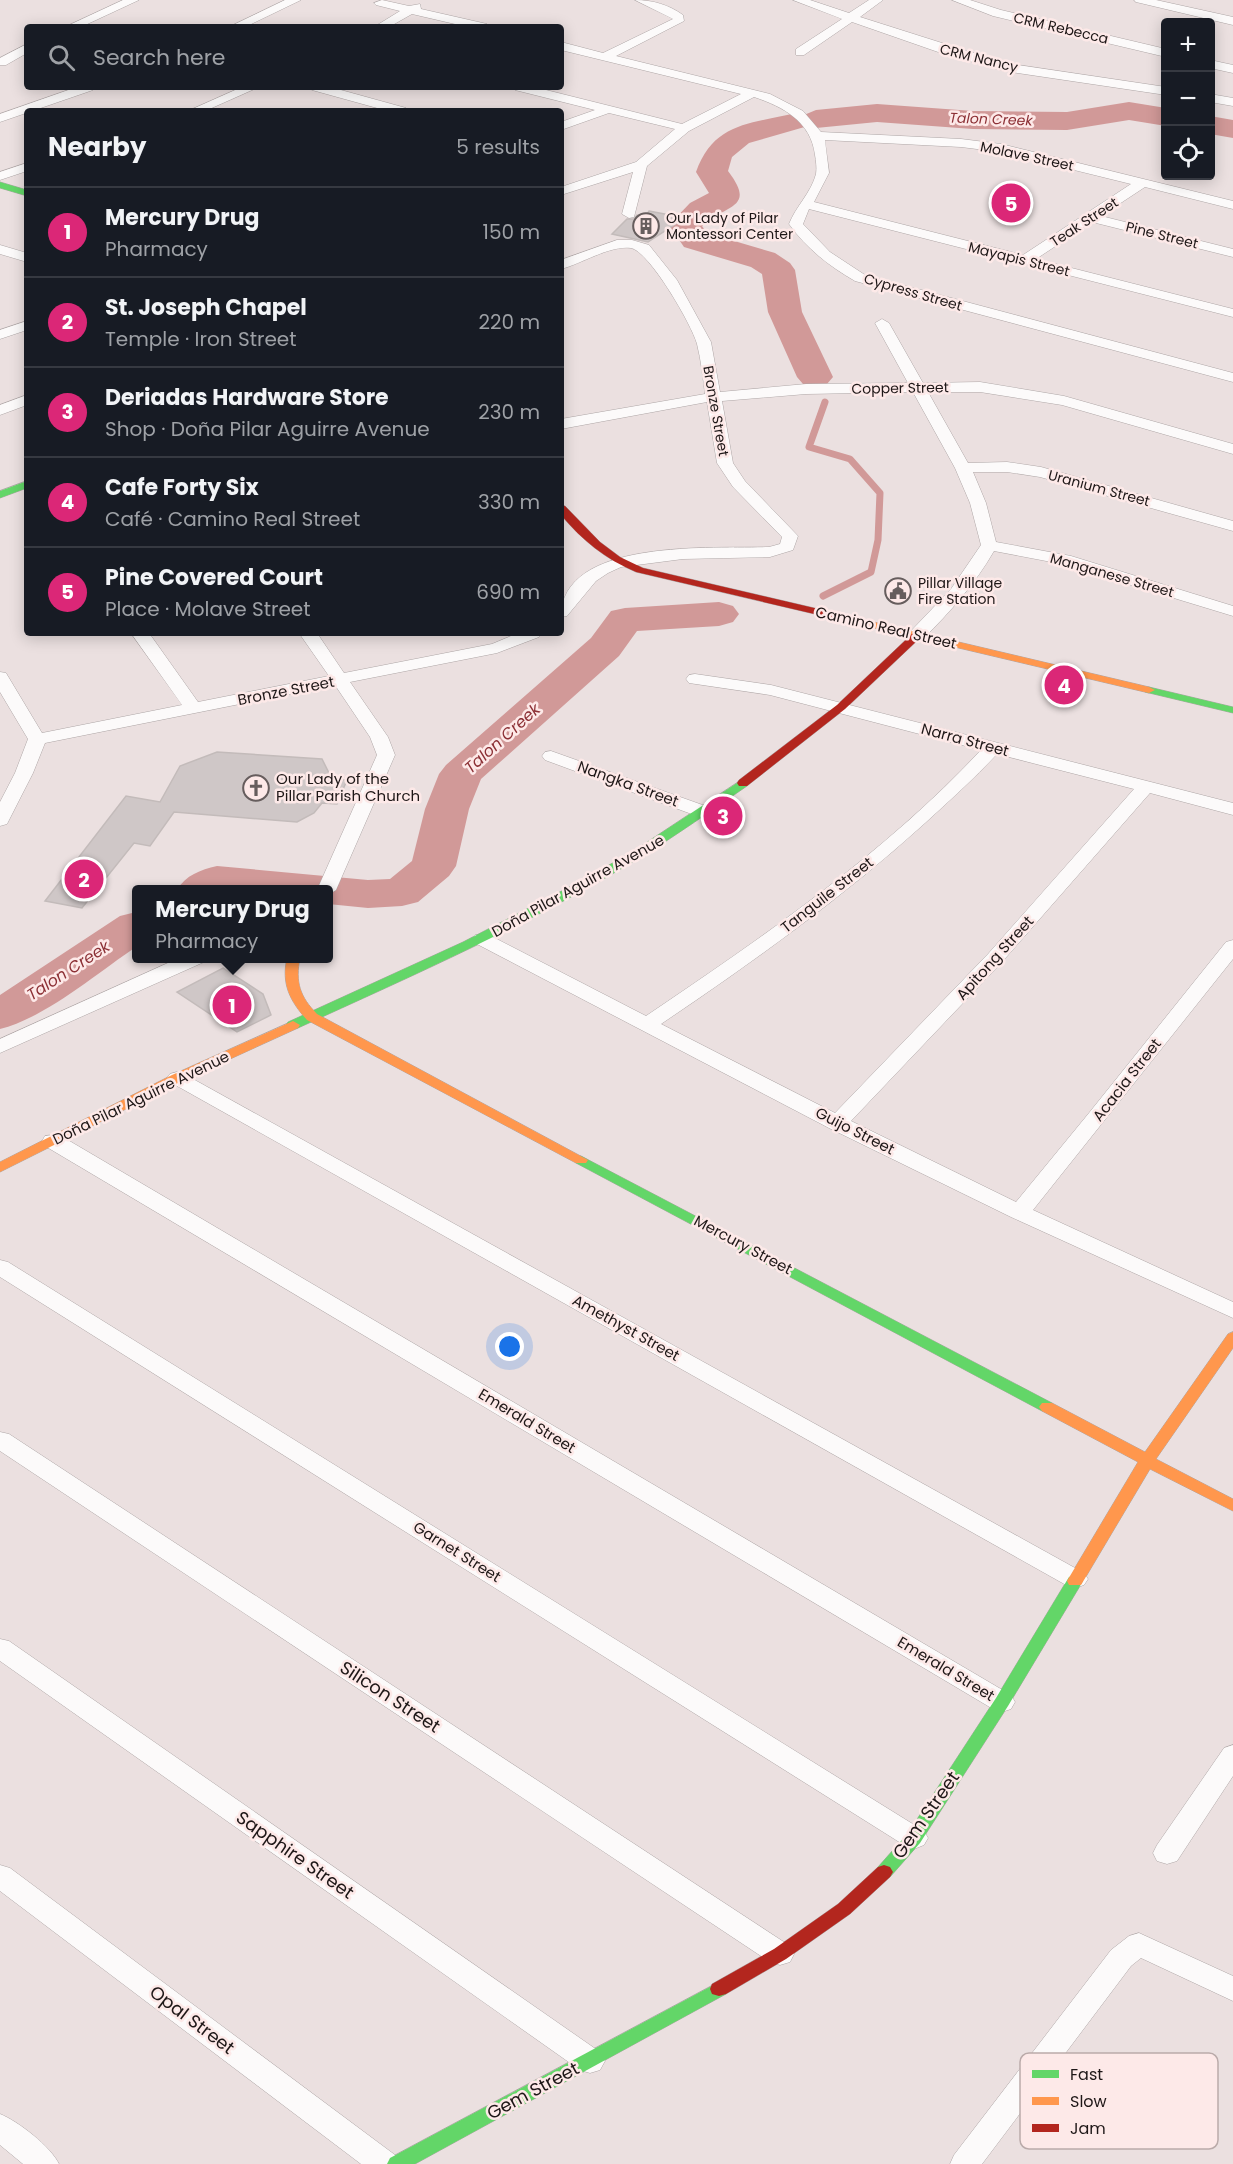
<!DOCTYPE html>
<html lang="en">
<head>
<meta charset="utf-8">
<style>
	:root { --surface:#171b24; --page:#20242c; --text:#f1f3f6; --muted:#9ea1a6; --line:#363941; --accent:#db2777 }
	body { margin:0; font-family:Poppins,sans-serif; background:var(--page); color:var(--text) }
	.controls { position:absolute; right:18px; top:18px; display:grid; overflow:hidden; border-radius:6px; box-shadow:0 3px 15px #0003 }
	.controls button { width:54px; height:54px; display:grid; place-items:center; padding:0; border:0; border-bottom:2px solid var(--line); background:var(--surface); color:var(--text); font:30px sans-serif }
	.you { position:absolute; left:510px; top:1347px; width:21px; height:21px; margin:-15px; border:4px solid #fff; border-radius:50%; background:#1a73e8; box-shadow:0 0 0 9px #1a73e833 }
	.badge { display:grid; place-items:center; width:39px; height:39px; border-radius:50%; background:var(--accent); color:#fff; font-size:20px; font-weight:700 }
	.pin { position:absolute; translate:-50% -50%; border:3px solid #fff; box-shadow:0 2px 6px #0006 }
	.popup { position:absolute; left:132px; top:885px; width:201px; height:78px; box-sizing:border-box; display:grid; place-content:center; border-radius:6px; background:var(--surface); filter:drop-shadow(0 2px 4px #0005); font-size:20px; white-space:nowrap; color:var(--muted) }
	.popup b { font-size:22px; color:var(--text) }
	.popup::after { content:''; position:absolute; left:50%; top:100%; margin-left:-12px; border:12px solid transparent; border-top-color:var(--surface) }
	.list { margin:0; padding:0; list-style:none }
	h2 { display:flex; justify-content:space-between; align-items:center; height:78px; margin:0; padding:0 24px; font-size:26px }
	h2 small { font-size:20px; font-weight:400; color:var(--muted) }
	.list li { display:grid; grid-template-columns:39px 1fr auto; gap:18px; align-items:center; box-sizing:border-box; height:90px; padding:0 24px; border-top:2px solid var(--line) }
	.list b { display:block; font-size:22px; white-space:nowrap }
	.list p { margin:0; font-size:20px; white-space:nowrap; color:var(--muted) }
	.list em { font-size:20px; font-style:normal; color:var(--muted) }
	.icon { flex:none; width:33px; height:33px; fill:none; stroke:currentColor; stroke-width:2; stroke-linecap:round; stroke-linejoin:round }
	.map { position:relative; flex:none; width:1233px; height:2164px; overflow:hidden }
	.search { position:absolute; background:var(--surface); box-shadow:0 3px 15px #0003; left:24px; top:24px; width:540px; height:66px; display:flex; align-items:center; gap:15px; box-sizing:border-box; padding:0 21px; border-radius:6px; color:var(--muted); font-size:22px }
	.panel { position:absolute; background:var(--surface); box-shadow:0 3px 15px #0003; left:24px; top:108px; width:540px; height:528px; border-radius:6px }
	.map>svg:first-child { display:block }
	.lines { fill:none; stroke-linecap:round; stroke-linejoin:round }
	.stream { stroke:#d19998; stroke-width:7 }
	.river { fill:#d19998; fill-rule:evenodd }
	.building { fill:#cfc7c7; stroke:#c3bbba; stroke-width:1.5 }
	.street-casing { stroke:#aea6a6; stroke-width:1 }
	.fast-casing { stroke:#aea6a6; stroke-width:1 }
	.slow-casing { stroke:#aea6a6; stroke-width:1 }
	.jam-casing { stroke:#aea6a6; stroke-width:1 }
	.street { fill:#fcfafa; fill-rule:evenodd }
	.fast { fill:#63d668; fill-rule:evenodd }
	.slow { fill:#ff974d; fill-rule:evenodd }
	.jam { fill:#b3261e; fill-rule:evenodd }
	.labels { text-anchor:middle; stroke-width:5; stroke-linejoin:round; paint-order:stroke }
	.far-street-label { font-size:14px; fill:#1e1717; stroke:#fde9e8 }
	.far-water-label { font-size:14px; font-style:italic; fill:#8c3035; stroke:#fde9e8 }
	.far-poi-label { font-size:14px; fill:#1e1717; stroke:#fde9e8; text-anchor:start }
	.street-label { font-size:15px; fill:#1e1717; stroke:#fde9e8 }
	.poi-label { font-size:15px; fill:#1e1717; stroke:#fde9e8; text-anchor:start }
	.water-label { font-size:16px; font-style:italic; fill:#8c3035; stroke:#fde9e8 }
	.near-street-label { font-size:18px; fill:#1e1717; stroke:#fde9e8 }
	.key { fill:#fde9e8; stroke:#baaaa9; stroke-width:1.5 }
	.key-label { font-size:16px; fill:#1e1717 }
</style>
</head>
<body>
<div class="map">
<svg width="1233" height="2164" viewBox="0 0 1233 2164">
	<rect width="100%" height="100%" fill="#ebe0e0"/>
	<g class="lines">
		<path class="stream" d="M823 596 871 572 878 540 880 493 850 459 809 447 825 402"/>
		<g class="river">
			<path d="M1129 102 1166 108V126L1129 120 1067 130 973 129 877 122 816 128 808 126 749 143 732 157 728 171C757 209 726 204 702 226L707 233 775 253 790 263 795 270 802 312 833 377 827 384 815 388 803 384 797 377 768 312 762 274 751 267 684 247 669 225 690 203 709 193 696 172C714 122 750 124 796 113L804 115 816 110 877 104 973 111 1067 112Z"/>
			<path d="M1210 116 1233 120V138L1210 134Z"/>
			<path d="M719 602 733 606 739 614 733 622 719 626 637 631 619 656 481 779 469 809 456 866 449 876 418 902 402 906 368 908 328 904V890H177C186 875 200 870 217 866L368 880 390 879 412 861 425 809 439 774 446 765 591 638 611 611 625 608Z"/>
			<path d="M136 912V947C97 973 45 1018 0 1029V995L120 916Z"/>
		</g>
	</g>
	<g class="building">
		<path d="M649 211 685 218 648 242 612 234 627 219H634L637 215 645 217Z"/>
		<path d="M217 752 322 759 332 779 347 780 337 804 322 803 314 813 297 822 174 812 150 846 134 843 82 908 45 901 126 796 160 802 180 766Z"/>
		<path d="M223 968 263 994 271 1015 237 1032 177 992Z"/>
	</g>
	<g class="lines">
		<g class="street-casing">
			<g id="street">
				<path d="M123 0H139L81 27H65Z"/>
				<path d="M285 0H301L245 27H229Z"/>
				<path d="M382 0 409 6 420 4 421 9 487 24 489 27H468L412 14 389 27H374L400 11 376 5 374 3Z"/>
				<path d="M635 0C653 0 669 5 683 15L684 21 616 56 770 94 803 111 821 132 961 139 1001 144 1233 201V209L1145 187 1101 216 1233 249V257L1092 222 1036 259 1233 309V317L809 209 803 224 830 252 865 275 1233 373V382L855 281C829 266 807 249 789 224 796 206 811 193 816 174 817 168 816 161 815 155 811 122 784 107 754 97L689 131 647 166 634 217 629 218 622 214 633 172 561 195V187L636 162 675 129 609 113 561 130V122L595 110 515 90 513 87H534L682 124 741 94 561 50V42L603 53 673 19ZM825 140 961 147 1001 152 1131 184 1023 255 814 202 829 173Z"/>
				<path d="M793 0H810L849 13 869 0H883L860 17 1005 63 1166 87V95L1004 71 941 53 852 22 804 55H796V49L842 19Z"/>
				<path d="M952 0H970L1001 10 1166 49V57L993 16Z"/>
				<path d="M1134 0H1156L1233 17V25L1136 2Z"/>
				<path d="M27 44V53L6 65H0V58Z"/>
				<path d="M1210 60 1233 65V73L1210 68Z"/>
				<path d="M77 87H95L93 90 0 122V114Z"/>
				<path d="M242 87H259L205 111H188Z"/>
				<path d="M310 87H330L406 108 408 111H388L312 90Z"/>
				<path d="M1210 94 1233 98V106L1210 102Z"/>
				<path d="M27 163V171L0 180V172Z"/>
				<path d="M617 240H632L649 245 677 280 711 342 720 392 806 384 908 383 875 323 882 319 889 323 923 383 980 382 1064 396 1233 444V454L1062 405 980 392H928L968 463 1007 462 1041 467 1233 521V531L1040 477 1007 472H973L986 503 996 542 1071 556 1233 606V616L1062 564 994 551C975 584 950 612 923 639H911L908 635 911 631 951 589 981 545 970 503 955 468 913 392 806 394 722 401 733 463 745 481 798 536 793 550 770 557 683 559 621 567 608 573 596 581 567 616 561 617C561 537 715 549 769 547L780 544 782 537 733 487 717 463 707 402 561 429V419L705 394C703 377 701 360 697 344 692 325 649 251 631 248 610 245 581 264 561 269V260Z"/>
				<path d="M0 245 27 253V262L0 254Z"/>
				<path d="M27 321V330L0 339V330Z"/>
				<path d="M27 395V405L0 415V405Z"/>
				<path d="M131 633H149L198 702 329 676 299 633H317L344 673 492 644 518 633H542L539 637 497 653 350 682 388 737 395 755 336 890 328 895V890H317L377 755 370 737 335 685 45 743 33 773 9 820 7 824 0 826V802L15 773 28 739 0 692V672L6 673 42 733 182 705Z"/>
				<path d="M695 674 771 685 1233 803V815L1150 793 1002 962 851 1121 1016 1202 1089 1113 1226 942 1233 940V959L1033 1210 1233 1302V1318L1011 1217 829 1128 475 943 472 939 475 935H489L646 1016C763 937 884 854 981 750L770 695 689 683 686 679 689 675ZM997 754 1134 789 988 954 835 1113 661 1024C753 962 842 898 924 824 949 801 974 779 997 754Z"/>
				<path d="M551 751 711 808 713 812 711 816H697L545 760 542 756 545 752Z"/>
				<path d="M179 958H207L204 962 0 1053V1039Z"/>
				<path d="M177 1072 184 1074 1084 1573 1088 1579 1084 1585 1075 1588 1066 1585 170 1082 167 1078 170 1074Z"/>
				<path d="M53 1135 61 1136 1011 1695 1015 1702 1011 1709 1002 1712 993 1709 45 1146 42 1141 45 1136Z"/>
				<path d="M0 1260 8 1262 924 1831 928 1838 924 1845 914 1849 904 1845 0 1277Z"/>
				<path d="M0 1432 9 1434 790 1946 794 1954 790 1962 780 1965 770 1962 0 1451Z"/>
				<path d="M0 1639 9 1641 600 2052 605 2061 600 2070 590 2073 580 2070 0 1661Z"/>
				<path d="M1233 1745V1776L1177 1861 1167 1864 1157 1861 1153 1853 1157 1845 1224 1748Z"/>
				<path d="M0 1865 10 1868 395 2155 399 2164H361L0 1891Z"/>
				<path d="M1139 1933 1233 1976V2001L1141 1958 1131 1966 982 2164H950L954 2155 1111 1950 1129 1936Z"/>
				<path d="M0 2114C18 2121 51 2147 59 2164H23L0 2145Z"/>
			</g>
		</g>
		<g class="fast-casing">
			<g id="fast">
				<path d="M0 182 27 190V196L0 188Z"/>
				<path d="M27 481V488L0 498V491Z"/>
				<path d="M1149 687 1233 707V713L1145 692V688Z"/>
				<path d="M743 779 747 780 749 783 747 786C712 810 677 835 641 857 532 923 414 975 298 1028L293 1029 286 1025 288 1022 463 942 577 883 632 852Z"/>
				<path d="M581 1156 1052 1403 1055 1407 1052 1411H1042L576 1163 574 1160 576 1157Z"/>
				<path d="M1075 1575 1081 1577 1083 1581 1008 1706 920 1843 890 1877 884 1879 878 1877 875 1872 878 1867 908 1833 996 1698 1069 1577Z"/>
				<path d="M719 1982 726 1984 728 1989 726 1994 415 2164H387L390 2158Z"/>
			</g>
		</g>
		<g class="slow-casing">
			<g id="slow">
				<path d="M857 618 1149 687 1155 690 1149 693 853 623 852 621Z"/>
				<path d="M287 958H300C295 982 300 997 317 1014L588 1160 586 1163H576L307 1020C290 1001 281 984 287 958Z"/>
				<path d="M293 1021 300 1025 298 1028 182 1081 0 1172V1162L172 1075Z"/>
				<path d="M1233 1332V1348L1156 1459 1233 1499V1511L1150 1469 1081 1585H1069L1067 1581 1138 1462 1042 1411 1039 1407 1042 1403H1052L1145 1452 1228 1334Z"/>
			</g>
		</g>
		<g class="jam-casing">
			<g id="jam">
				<path d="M561 505 565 506 600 542 620 557 643 568 857 618 862 621 857 624 636 572C605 559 582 540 561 515Z"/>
				<path d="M917 632 923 635 921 637 845 709 747 786H739L737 783 739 780 837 705 913 633Z"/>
				<path d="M884 1865 890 1867 893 1872 890 1877 850 1914 786 1959 726 1994 719 1996 712 1994 710 1989 712 1984 774 1949 838 1904 878 1867Z"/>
			</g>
		</g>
		<use href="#street" class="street"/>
		<use href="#fast" class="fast"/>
		<use href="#slow" class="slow"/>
		<use href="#jam" class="jam"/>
	</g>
	<defs>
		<g id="building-ring" transform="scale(1.35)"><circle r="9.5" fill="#fde9e8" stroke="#665d5d" stroke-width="1.5"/><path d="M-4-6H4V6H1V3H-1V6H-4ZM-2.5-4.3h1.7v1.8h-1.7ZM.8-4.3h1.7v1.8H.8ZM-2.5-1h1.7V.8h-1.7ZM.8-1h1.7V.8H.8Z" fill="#665d5d"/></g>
		<g id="civic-ring" transform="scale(1.35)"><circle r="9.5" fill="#fde9e8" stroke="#665d5d" stroke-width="1.5"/><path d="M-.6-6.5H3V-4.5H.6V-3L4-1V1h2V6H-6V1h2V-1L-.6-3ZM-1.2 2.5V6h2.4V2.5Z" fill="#665d5d"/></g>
		<g id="church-ring" transform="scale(1.35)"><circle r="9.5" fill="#fde9e8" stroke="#665d5d" stroke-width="1.5"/><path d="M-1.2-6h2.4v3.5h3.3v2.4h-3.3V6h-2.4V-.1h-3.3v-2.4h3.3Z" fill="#665d5d"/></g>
	</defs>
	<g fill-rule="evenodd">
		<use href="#building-ring" x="646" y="226"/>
		<use href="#civic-ring" x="898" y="591"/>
		<use href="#church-ring" x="256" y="788"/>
	</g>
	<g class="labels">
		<g class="far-street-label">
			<text transform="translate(1061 28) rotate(13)" y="5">CRM Rebecca</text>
			<text transform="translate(979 58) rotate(14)" y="5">CRM Nancy</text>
			<text transform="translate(1027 156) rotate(12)" y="5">Molave Street</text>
			<text transform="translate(1084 222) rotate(-33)" y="5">Teak Street</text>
			<text transform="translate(1162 235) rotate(14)" y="5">Pine Street</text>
			<text transform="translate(1019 259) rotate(14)" y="5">Mayapis Street</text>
			<text transform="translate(913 292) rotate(16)" y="5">Cypress Street</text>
			<text transform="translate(900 388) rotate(-1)" y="5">Copper Street</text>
			<text transform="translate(716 411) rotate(80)" y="5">Bronze Street</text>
			<text transform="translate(1099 488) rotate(15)" y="5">Uranium Street</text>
			<text transform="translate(1112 575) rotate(16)" y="5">Manganese Street</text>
		</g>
		<g class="far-water-label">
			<text transform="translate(991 119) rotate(2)" y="5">Talon Creek</text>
		</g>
		<g class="far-poi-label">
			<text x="666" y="223">Our Lady of Pilar<tspan x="666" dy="16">Montessori Center</tspan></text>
			<text x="918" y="588">Pillar Village<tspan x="918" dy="16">Fire Station</tspan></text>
		</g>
		<g class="street-label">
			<text transform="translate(886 628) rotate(13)" y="5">Camino Real Street</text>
			<text transform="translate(286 691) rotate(-11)" y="5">Bronze Street</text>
			<text transform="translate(965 740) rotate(15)" y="5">Narra Street</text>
			<text transform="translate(628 784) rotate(20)" y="5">Nangka Street</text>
			<text transform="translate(578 886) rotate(-29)" y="5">Doña Pilar Aguirre Avenue</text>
			<text transform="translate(827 895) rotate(-38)" y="5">Tanguile Street</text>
			<text transform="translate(995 958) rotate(-48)" y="5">Apitong Street</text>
			<text transform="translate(1127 1080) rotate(-52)" y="5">Acacia Street</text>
			<text transform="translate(141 1098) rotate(-26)" y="5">Doña Pilar Aguirre Avenue</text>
			<text transform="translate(855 1131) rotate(27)" y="5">Guijo Street</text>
			<text transform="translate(743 1245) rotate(28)" y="5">Mercury Street</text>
			<text transform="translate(626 1328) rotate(29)" y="5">Amethyst Street</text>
			<text transform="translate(527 1421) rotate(31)" y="5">Emerald Street</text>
			<text transform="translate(457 1552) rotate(32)" y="5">Garnet Street</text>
			<text transform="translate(946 1669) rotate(31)" y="5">Emerald Street</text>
		</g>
		<g class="poi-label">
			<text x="276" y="784">Our Lady of the<tspan x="276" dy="17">Pillar Parish Church</tspan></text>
		</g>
		<g class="water-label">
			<text transform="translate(502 738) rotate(-42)" y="6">Talon Creek</text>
			<text transform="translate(68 970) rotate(-33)" y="6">Talon Creek</text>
		</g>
		<g class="near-street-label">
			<text transform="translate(390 1697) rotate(33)" y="6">Silicon Street</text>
			<text transform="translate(926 1815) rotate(-55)" y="6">Gem Street</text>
			<text transform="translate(295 1855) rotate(35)" y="6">Sapphire Street</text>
			<text transform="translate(192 2020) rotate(37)" y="6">Opal Street</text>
			<text transform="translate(533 2091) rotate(-28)" y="6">Gem Street</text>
		</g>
	</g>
	<rect x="1020" y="2053" width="198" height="96" rx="9" class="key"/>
	<rect x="1032" y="2070" width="27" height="8" fill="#63d668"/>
	<rect x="1032" y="2097" width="27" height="8" fill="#ff974d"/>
	<rect x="1032" y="2124" width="27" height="8" fill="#b3261e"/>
	<g class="key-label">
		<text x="1070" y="2080">Fast</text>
		<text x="1070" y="2107">Slow</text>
		<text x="1070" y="2134">Jam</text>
	</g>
</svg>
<div class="controls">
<button>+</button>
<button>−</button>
<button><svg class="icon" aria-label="locate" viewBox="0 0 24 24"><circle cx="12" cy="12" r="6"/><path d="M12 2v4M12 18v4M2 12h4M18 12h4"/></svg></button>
</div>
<div class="you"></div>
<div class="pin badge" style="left:232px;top:1005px">1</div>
<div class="popup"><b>Mercury Drug</b>Pharmacy</div>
<div class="pin badge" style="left:84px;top:879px">2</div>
<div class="pin badge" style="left:723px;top:816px">3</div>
<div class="pin badge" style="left:1064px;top:685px">4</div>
<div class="pin badge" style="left:1011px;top:203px">5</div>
<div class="search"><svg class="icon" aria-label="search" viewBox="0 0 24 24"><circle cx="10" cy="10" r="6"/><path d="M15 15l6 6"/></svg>Search here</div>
<section class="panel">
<h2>Nearby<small>5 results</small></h2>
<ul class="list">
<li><span class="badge">1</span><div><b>Mercury Drug</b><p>Pharmacy</p></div><em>150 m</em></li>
<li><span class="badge">2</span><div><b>St. Joseph Chapel</b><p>Temple · Iron Street</p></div><em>220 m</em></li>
<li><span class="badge">3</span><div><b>Deriadas Hardware Store</b><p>Shop · Doña Pilar Aguirre Avenue</p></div><em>230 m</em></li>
<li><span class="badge">4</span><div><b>Cafe Forty Six</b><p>Café · Camino Real Street</p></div><em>330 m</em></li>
<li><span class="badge">5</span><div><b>Pine Covered Court</b><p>Place · Molave Street</p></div><em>690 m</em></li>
</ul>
</section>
</div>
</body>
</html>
